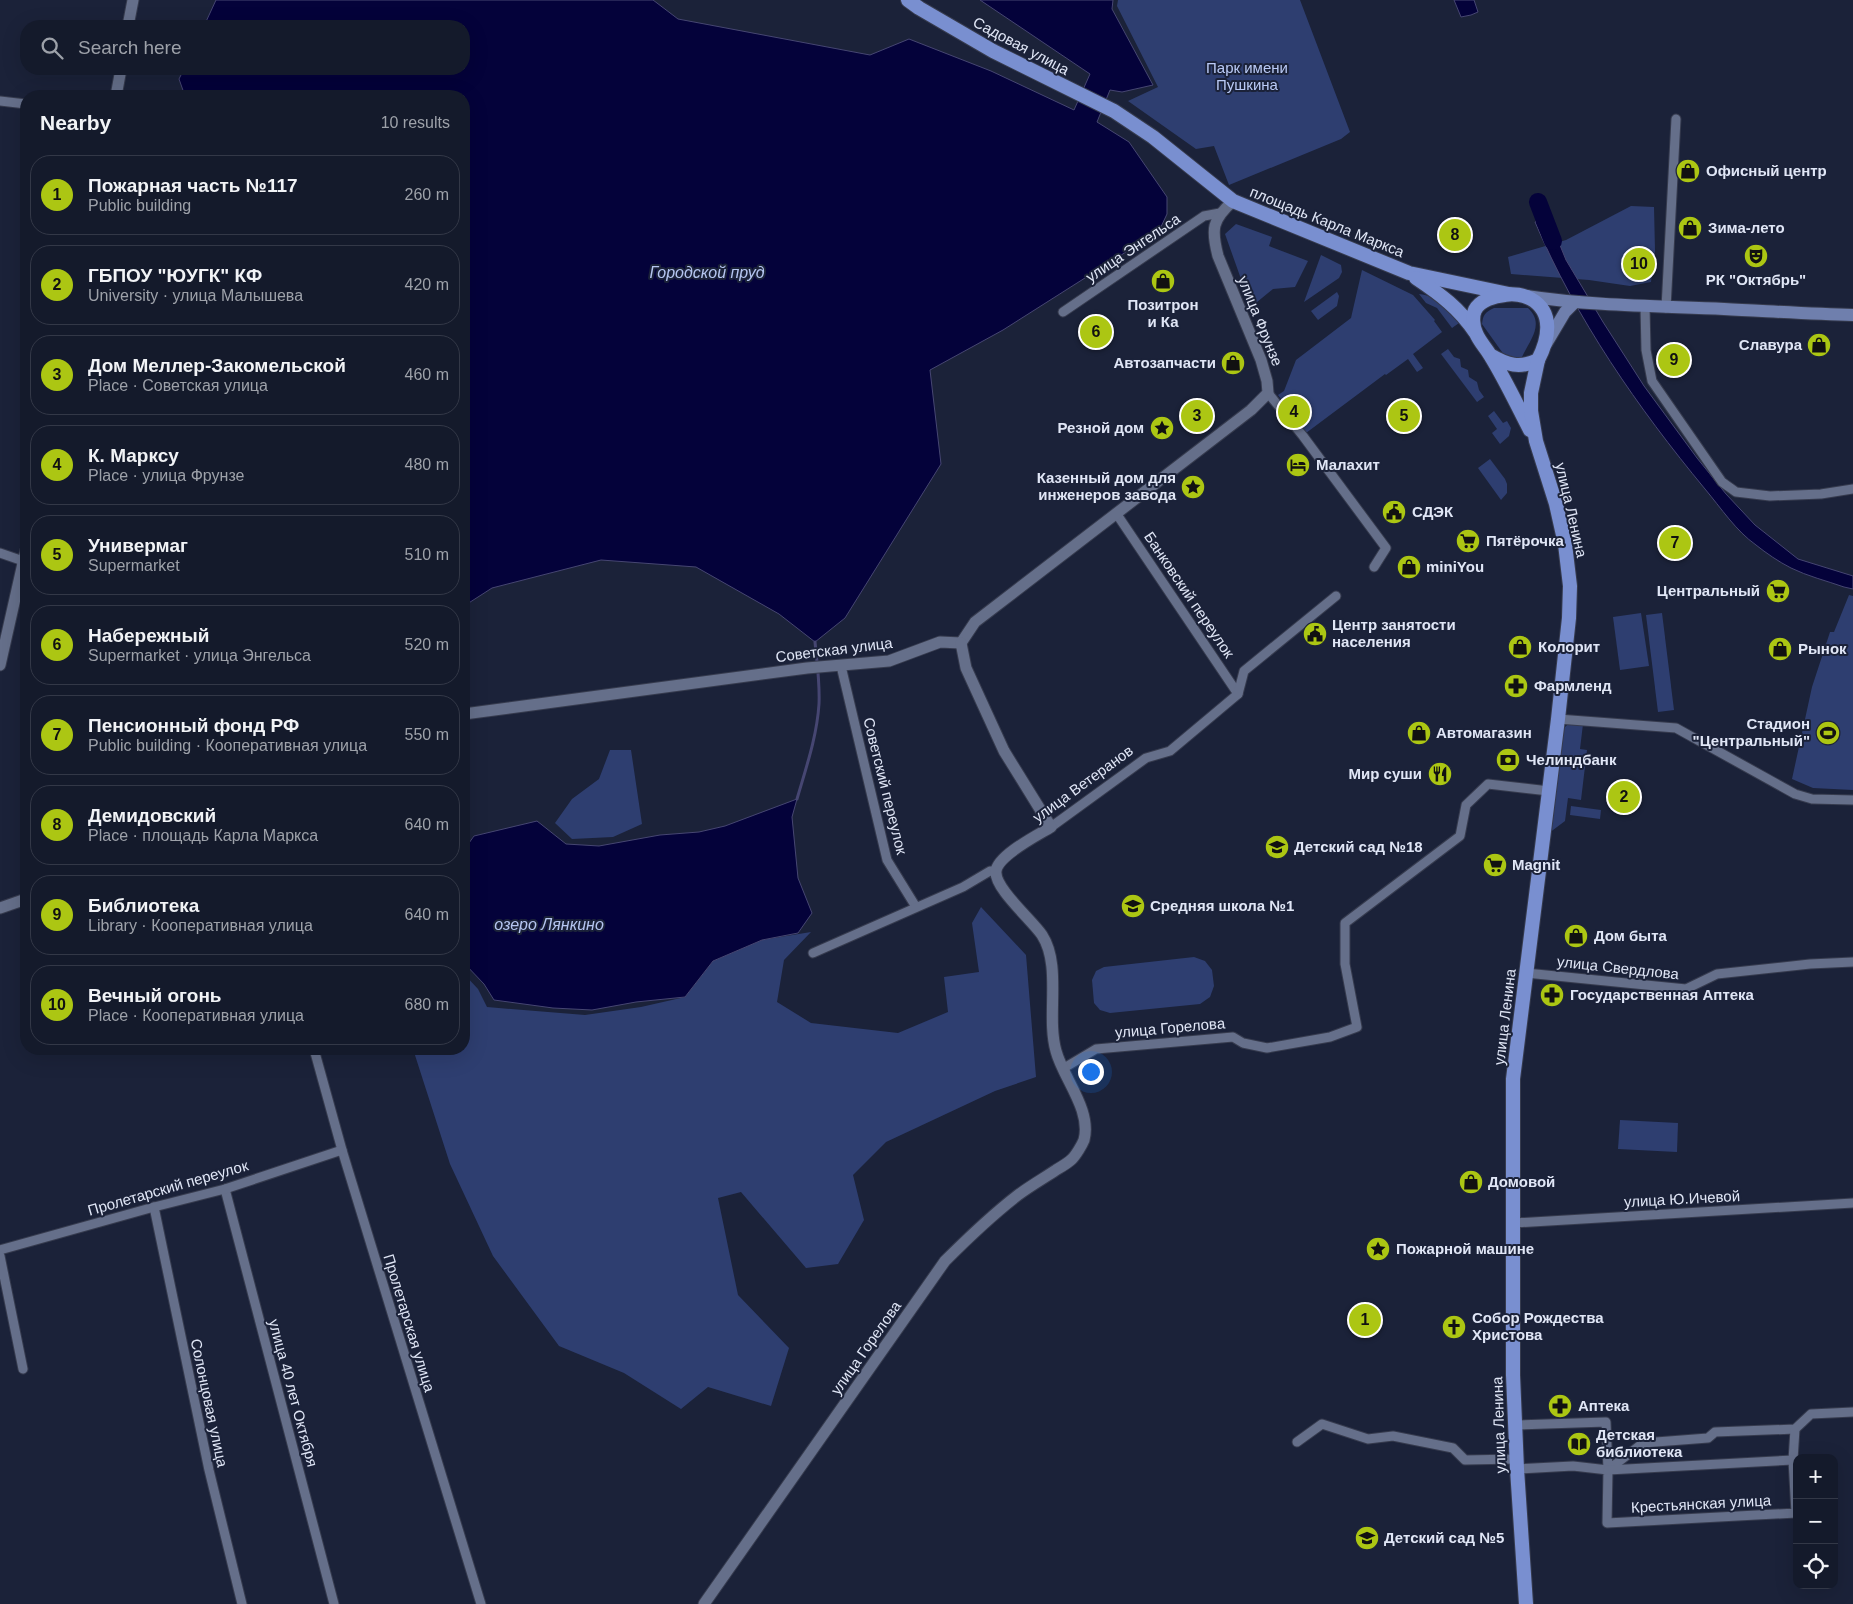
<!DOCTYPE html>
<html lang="en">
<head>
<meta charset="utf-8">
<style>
	:root { --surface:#141a2b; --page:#1d2333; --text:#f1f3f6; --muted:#9da1a9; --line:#333847; --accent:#acc613 }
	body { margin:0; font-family:Helvetica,sans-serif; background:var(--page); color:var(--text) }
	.controls { position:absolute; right:15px; bottom:15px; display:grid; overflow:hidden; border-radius:10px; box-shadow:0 5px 20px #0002 }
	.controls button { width:45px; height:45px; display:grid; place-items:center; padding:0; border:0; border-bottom:1px solid var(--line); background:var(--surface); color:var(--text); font:25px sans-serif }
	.you { position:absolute; left:1090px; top:1071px; width:18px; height:18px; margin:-12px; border:4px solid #fff; border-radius:50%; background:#1a73e8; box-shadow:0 0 0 8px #1a73e833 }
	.badge { display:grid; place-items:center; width:32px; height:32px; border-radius:50%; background:var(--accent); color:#111; font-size:16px; font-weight:700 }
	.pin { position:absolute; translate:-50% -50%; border:2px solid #fff; box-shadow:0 1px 5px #0006 }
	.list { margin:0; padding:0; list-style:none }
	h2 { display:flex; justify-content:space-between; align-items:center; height:65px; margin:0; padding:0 20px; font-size:21px }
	h2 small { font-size:16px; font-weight:400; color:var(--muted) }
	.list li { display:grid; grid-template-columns:32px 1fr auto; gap:15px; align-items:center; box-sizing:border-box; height:80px; margin:0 10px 10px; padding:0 10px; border:1px solid var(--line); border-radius:20px }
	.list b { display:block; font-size:19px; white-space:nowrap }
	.list p { margin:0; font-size:16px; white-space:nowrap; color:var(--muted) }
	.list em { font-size:16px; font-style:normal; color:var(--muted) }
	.icon { flex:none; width:28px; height:28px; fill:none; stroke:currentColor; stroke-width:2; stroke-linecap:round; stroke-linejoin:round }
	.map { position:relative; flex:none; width:1853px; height:1604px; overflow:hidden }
	.search { position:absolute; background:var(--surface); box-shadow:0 5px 20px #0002; left:20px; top:20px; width:450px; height:55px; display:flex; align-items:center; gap:12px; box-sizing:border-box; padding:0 18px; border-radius:20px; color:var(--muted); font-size:19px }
	.panel { position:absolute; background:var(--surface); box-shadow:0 5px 20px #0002; left:20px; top:90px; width:450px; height:965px; border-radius:20px }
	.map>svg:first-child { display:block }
	.green { fill:#2e3e70 }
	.water { fill:#04023a; stroke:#464672 }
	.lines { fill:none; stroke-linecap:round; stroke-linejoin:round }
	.stream { stroke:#464672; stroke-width:3 }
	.river { stroke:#04023a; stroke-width:18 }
	.minor-casing { stroke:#363b4e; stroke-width:11 }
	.tertiary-casing { stroke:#363b4e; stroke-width:13 }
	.secondary-casing { stroke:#363b4e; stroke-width:14 }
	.primary-casing { stroke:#363b4e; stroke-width:16 }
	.minor { stroke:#656f8a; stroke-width:9 }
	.tertiary { stroke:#656f8a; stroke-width:11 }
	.secondary { stroke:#6f7fad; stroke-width:12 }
	.primary { stroke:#798fd0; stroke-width:14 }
	.labels { text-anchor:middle; stroke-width:4; stroke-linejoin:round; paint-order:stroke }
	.street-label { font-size:15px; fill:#e0e6f6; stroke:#1b2239 }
	.park-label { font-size:15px; fill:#bacaf6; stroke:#1b2239 }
	.poi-label { font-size:15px; font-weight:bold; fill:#e0e6f6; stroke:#1b2239; text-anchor:start }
	.water-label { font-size:16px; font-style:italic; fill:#b5c5f0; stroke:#1b2239 }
</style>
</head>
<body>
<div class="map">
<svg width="1853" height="1604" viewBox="0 0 1853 1604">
	<rect width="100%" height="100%" fill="#1b2239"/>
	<g class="green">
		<path d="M1118 0H1300L1350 132 1341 139 1229 185 1214 146 1196 149 1128 101 1158 87 1117 6Z"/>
		<path d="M1631 206 1654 207 1655 251 1651 282 1630 286 1589 280 1511 274 1508 257 1566 240Z"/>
		<path d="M1236 224 1272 237 1269 246 1308 261 1295 287 1273 289 1251 307 1225 234Z"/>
		<path d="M1321 255 1341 265 1342 272 1339 278 1304 302Z"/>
		<path d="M1362 270 1413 295 1435 320 1434 321 1442 332 1413 354 1423 368 1417 372 1408 359 1386 375 1385 374 1306 433 1278 395 1284 391 1296 360 1351 318Z"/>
		<path d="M1337 292 1339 296 1337 306 1318 320 1311 311Z"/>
		<path d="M1419 294C1439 296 1447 308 1459 323L1452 328 1437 308 1426 303Z"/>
		<path d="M1494 308H1528C1545 324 1530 340 1522 357L1518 360 1507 359 1482 324C1483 315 1485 312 1494 308Z"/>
		<path d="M1448 349 1454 357 1460 359 1461 367 1468 370 1469 377 1477 382 1479 390 1484 397 1477 402 1441 354Z"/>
		<path d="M1494 411 1503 423 1507 421 1511 428 1509 436 1500 444 1492 433 1497 429 1488 416Z"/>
		<path d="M1490 459 1505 479 1507 484V493L1501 500 1478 468Z"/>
		<path d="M1849 595 1853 596V790L1813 788 1792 779 1812 687 1830 632H1834Z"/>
		<path d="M1641 613 1649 666 1620 670 1613 617Z"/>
		<path d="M1662 613 1674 710 1658 712 1646 615Z"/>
		<path d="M1568 724H1583L1580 749 1587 750 1581 800 1568 798 1565 821 1549 833 1563 729Z"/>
		<path d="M610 750H631L642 824 613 837 572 839 555 823 572 799 599 779Z"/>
		<path d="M1571 806 1601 810 1600 819 1570 815Z"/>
		<path d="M981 907 1026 955 1036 1077 995 1091 886 1142 853 1175 864 1220 838 1264 806 1268 741 1192 718 1198 738 1295 789 1348 771 1406 708 1387 681 1409 624 1373 559 1346 493 1256 450 1164 413 1049H464V974L478 989 487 1007 585 1015 641 1007 685 997 713 961 762 940 811 932 784 960 777 1002 811 1023 898 1033 948 1012 944 977 979 972 972 923Z"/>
		<path d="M1194 957 1205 961 1212 970 1214 986 1210 997 1200 1004 1110 1013 1100 1010 1094 1003 1092 980 1096 971 1104 967Z"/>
		<path d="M1620 1120 1678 1123 1677 1152 1618 1149Z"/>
	</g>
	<g class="water">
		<path d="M216 0H653L678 19 870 55 909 39 991 71 1074 110 1090 74 980 0H1113L1112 9 1153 85 1122 92 1110 90 1097 122 1129 142 1167 197V214L1159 231 1003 330 930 370 941 464 845 618 815 642 779 614 696 567 601 560 492 588 464 606V96H185L179 79 184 69H464V26H204Z"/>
		<path d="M1454 0H1474L1478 12 1471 15 1461 17Z"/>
		<path d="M1549 218 1566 260 1603 322 1644 386 1697 458 1726 494 1755 525 1798 559 1853 576V589L1844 587C1827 581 1807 576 1791 568 1779 562 1766 553 1756 545 1736 531 1721 508 1705 489 1638 408 1576 319 1535 222Z"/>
		<path d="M797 799 792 817 798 878 812 913 798 933 762 940 713 961 685 997 636 1002 592 1010 553 1008 494 1000 484 984 464 963V850L474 836 537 821 566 844 599 846 660 835 699 832 725 826Z"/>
	</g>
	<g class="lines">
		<path class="stream" d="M797 799C806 768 817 736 819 704 820 683 817 663 815 642"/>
		<path class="river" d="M1538 202 1553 241"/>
		<g class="minor-casing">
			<g id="minor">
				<path d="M0 101 26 104"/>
				<path d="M1645 307 1646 350 1652 381 1722 482 1736 492 1770 496 1821 494 1853 489"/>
				<path d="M1666 308 1676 119"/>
				<path d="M1063 312 1204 216 1220 213"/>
				<path d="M1268 393 1303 436 1386 548 1374 567"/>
				<path d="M1116 513 1238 694"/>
				<path d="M0 553 26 562"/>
				<path d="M841 666 887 860 916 907"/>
				<path d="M1558 719 1676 728 1795 794 1812 799 1853 800"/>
				<path d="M1051 827 1146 758 1170 751 1238 694 1244 671 1336 596"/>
				<path d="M813 953 963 887 990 871H996"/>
				<path d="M1526 973 1686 989 1717 974 1810 964 1853 962"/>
				<path d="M314 1049 342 1150 481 1604"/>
				<path d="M1064 1068 1096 1049 1233 1037 1243 1043 1267 1048 1330 1037 1357 1027 1345 964V923L1460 836 1466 805 1488 784 1549 791"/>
				<path d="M225 1189 334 1604"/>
				<path d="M154 1207 209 1470 242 1604"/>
				<path d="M1514 1223 1853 1203"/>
				<path d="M0 1250 154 1207 225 1189 342 1150"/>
				<path d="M0 1256 23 1369"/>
				<path d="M1515 1425 1606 1422 1608 1470 1643 1443 1708 1438 1715 1432 1795 1429 1811 1414 1853 1412"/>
				<path d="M1297 1442 1322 1424 1368 1439 1393 1436 1453 1448 1465 1460 1517 1459"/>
				<path d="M1517 1469 1573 1466 1608 1470 1607 1523 1796 1513 1793 1460 1795 1429"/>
				<path d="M1608 1470 1793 1460"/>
			</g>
		</g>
		<g class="tertiary-casing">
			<g id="tertiary">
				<path d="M128 26 133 0"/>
				<path d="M116 96 121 69"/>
				<path d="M961 643 975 622 1251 410 1268 393 1267 381 1261 360 1218 256C1211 229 1212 220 1233 201"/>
				<path d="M0 665 26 550"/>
				<path d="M464 714 807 668 889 661 940 642 961 643"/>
				<path d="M0 908 26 899"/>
				<path d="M704 1604 945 1261C968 1238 992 1215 1018 1195 1030 1186 1044 1178 1056 1170 1061 1167 1068 1163 1072 1159 1076 1155 1082 1145 1084 1140 1092 1110 1063 1078 1056 1051 1046 1016 1062 966 1042 935 1032 920 994 888 996 871 998 855 1038 835 1051 827L1004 751 966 668 961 643"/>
			</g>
		</g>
		<g class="secondary-casing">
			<g id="secondary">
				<path d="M1526 296C1592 306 1657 306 1724 309 1767 311 1810 314 1853 315"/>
				<path d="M1546 344 1565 312 1574 303"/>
			</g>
		</g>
		<g class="primary-casing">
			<g id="primary">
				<path d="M908 0 919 8 993 51 1114 111 1153 137 1233 201 1409 273 1509 294"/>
				<path d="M1416 278C1440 294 1460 309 1475 332"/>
				<path d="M1490 355C1507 365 1520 369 1538 360 1549 339 1554 312 1531 299 1524 295 1513 293 1505 295 1495 296 1480 300 1475 310 1472 316 1473 327 1476 333 1479 341 1486 348 1490 355 1505 379 1517 405 1530 430"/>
				<path d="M1526 1604 1517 1469 1513 1375V1079L1558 719 1569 618 1570 586 1565 544 1556 504 1536 441 1531 411V393L1538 360"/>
			</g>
		</g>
		<use href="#minor" class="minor"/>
		<use href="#tertiary" class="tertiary"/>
		<use href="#secondary" class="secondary"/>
		<use href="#primary" class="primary"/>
	</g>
	<defs>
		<g id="shop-disc" transform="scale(1.25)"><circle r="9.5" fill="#acc613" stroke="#1b2239"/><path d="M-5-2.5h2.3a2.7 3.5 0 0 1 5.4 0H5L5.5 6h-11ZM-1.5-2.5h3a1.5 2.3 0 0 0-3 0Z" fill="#111"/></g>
		<g id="theatre-disc" transform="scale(1.25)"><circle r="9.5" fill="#acc613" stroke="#1b2239"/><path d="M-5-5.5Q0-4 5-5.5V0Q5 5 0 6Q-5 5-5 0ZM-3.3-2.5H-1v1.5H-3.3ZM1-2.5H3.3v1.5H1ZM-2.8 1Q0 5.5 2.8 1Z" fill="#111"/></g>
		<g id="sight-disc" transform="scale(1.25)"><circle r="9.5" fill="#acc613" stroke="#1b2239"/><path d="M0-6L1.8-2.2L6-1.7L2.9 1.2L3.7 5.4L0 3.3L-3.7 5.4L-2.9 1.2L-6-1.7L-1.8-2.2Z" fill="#111"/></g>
		<g id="hotel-disc" transform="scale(1.25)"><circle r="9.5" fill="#acc613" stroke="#1b2239"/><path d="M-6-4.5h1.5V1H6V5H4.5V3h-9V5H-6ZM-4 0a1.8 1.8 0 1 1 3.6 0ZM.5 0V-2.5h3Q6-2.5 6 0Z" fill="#111"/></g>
		<g id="civic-disc" transform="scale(1.25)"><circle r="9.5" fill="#acc613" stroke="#1b2239"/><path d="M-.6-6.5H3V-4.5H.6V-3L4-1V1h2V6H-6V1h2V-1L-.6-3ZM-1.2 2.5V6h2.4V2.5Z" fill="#111"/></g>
		<g id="supermarket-disc" transform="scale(1.25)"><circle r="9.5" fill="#acc613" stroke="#1b2239"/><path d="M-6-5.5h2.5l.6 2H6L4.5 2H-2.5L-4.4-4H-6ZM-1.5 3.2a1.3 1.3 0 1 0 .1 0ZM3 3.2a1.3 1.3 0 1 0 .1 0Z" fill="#111"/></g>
		<g id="pharmacy-disc" transform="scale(1.25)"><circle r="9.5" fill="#acc613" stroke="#1b2239"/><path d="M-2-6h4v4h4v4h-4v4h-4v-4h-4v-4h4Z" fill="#111"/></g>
		<g id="stadium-disc" transform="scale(1.25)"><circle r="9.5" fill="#acc613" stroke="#1b2239"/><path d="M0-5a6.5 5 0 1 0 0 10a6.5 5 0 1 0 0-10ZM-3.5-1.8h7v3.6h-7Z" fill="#111"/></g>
		<g id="bank-disc" transform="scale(1.25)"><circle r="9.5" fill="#acc613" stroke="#1b2239"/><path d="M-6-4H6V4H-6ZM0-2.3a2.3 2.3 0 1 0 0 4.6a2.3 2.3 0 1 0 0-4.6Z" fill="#111"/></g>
		<g id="restaurant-disc" transform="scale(1.25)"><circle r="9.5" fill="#acc613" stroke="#1b2239"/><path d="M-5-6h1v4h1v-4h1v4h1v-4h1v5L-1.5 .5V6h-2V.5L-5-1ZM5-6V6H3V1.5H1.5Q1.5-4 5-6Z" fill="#111"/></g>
		<g id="school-disc" transform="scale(1.25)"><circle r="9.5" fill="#acc613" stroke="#1b2239"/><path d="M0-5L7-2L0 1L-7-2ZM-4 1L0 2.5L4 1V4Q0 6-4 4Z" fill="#111"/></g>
		<g id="church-disc" transform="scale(1.25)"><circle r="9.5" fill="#acc613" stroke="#1b2239"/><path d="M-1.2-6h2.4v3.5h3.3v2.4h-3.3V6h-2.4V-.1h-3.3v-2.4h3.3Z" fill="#111"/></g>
		<g id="library-disc" transform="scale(1.25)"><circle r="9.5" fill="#acc613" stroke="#1b2239"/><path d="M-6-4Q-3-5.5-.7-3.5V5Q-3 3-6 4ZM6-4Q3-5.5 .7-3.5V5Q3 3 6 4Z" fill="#111"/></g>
	</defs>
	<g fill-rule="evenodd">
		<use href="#shop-disc" x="1688" y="171"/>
		<use href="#shop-disc" x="1690" y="228"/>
		<use href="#theatre-disc" x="1756" y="256"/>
		<use href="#shop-disc" x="1163" y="281"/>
		<use href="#shop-disc" x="1819" y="345"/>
		<use href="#shop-disc" x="1233" y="363"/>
		<use href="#sight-disc" x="1162" y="428"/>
		<use href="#hotel-disc" x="1298" y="465"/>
		<use href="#sight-disc" x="1193" y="487"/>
		<use href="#civic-disc" x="1394" y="512"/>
		<use href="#supermarket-disc" x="1468" y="541"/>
		<use href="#shop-disc" x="1409" y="567"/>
		<use href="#supermarket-disc" x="1778" y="591"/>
		<use href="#civic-disc" x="1315" y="634"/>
		<use href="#shop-disc" x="1520" y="647"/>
		<use href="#shop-disc" x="1780" y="649"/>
		<use href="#pharmacy-disc" x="1516" y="686"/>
		<use href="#shop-disc" x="1419" y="733"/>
		<use href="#stadium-disc" x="1828" y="733"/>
		<use href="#bank-disc" x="1508" y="760"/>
		<use href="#restaurant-disc" x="1440" y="774"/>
		<use href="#school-disc" x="1277" y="847"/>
		<use href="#supermarket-disc" x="1495" y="865"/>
		<use href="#school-disc" x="1133" y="906"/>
		<use href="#shop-disc" x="1576" y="936"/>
		<use href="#pharmacy-disc" x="1552" y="995"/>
		<use href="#shop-disc" x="1471" y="1182"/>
		<use href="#sight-disc" x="1378" y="1249"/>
		<use href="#church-disc" x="1454" y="1327"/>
		<use href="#pharmacy-disc" x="1560" y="1406"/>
		<use href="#library-disc" x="1579" y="1444"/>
		<use href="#school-disc" x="1367" y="1538"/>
	</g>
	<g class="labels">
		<g class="street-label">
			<text transform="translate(1021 46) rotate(28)" y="5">Садовая улица</text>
			<text transform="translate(1327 222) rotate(22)" y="5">площадь Карла Маркса</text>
			<text transform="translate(1133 248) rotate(-34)" y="5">улица Энгельса</text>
			<text transform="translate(1260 321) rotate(68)" y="5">улица Фрунзе</text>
			<text transform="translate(1571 510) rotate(77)" y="5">улица Ленина</text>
			<text transform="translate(1189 595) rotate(56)" y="5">Банковский переулок</text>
			<text transform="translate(834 650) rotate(-7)" y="5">Советская улица</text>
			<text transform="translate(1083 784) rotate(-36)" y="5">улица Ветеранов</text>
			<text transform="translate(885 786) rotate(76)" y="5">Советский переулок</text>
			<text transform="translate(1618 968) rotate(6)" y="5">улица Свердлова</text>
			<text transform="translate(1505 1017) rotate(-83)" y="5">улица Ленина</text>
			<text transform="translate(1170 1028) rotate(-5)" y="5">улица Горелова</text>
			<text transform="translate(168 1188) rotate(-16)" y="5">Пролетарский переулок</text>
			<text transform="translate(1682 1199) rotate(-3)" y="5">улица Ю.Ичевой</text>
			<text transform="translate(409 1323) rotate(73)" y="5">Пролетарская улица</text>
			<text transform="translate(866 1348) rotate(-55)" y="5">улица Горелова</text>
			<text transform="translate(293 1393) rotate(75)" y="5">улица 40 лет Октября</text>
			<text transform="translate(209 1403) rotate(78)" y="5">Солонцовая улица</text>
			<text transform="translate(1499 1425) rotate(-92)" y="5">улица Ленина</text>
			<text transform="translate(1701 1504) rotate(-3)" y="5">Крестьянская улица</text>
		</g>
		<g class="park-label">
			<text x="1247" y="73">Парк имени<tspan x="1247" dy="17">Пушкина</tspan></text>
		</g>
		<g class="poi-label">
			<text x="1706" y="176">Офисный центр</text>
			<text x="1708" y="233">Зима-лето</text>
			<text x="1756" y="285" text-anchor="middle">РК "Октябрь"</text>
			<text x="1163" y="310" text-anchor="middle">Позитрон<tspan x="1163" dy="17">и Ка</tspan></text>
			<text x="1802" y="350" text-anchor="end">Славура</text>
			<text x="1216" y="368" text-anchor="end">Автозапчасти</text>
			<text x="1144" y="433" text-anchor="end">Резной дом</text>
			<text x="1316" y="470">Малахит</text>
			<text x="1176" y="483" text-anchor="end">Казенный дом для<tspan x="1176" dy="17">инженеров завода</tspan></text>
			<text x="1412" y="517">СДЭК</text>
			<text x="1486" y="546">Пятёрочка</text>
			<text x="1426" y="572">miniYou</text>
			<text x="1760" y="596" text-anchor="end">Центральный</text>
			<text x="1332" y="630">Центр занятости<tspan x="1332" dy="17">населения</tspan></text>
			<text x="1538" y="652">Колорит</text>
			<text x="1798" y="654">Рынок</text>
			<text x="1534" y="691">Фармленд</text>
			<text x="1810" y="729" text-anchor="end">Стадион<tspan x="1810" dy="17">"Центральный"</tspan></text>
			<text x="1436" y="738">Автомагазин</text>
			<text x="1526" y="765">Челиндбанк</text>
			<text x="1422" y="779" text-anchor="end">Мир суши</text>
			<text x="1294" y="852">Детский сад №18</text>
			<text x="1512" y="870">Magnit</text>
			<text x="1150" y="911">Средняя школа №1</text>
			<text x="1594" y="941">Дом быта</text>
			<text x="1570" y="1000">Государственная Аптека</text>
			<text x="1488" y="1187">Домовой</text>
			<text x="1396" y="1254">Пожарной машине</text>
			<text x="1472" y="1323">Собор Рождества<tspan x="1472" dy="17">Христова</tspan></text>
			<text x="1578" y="1411">Аптека</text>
			<text x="1596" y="1440">Детская<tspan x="1596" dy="17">библиотека</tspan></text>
			<text x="1384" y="1543">Детский сад №5</text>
		</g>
		<g class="water-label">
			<text x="707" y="278">Городской пруд</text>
			<text x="549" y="930">озеро Лянкино</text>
		</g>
	</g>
</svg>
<div class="controls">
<button>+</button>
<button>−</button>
<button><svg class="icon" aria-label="locate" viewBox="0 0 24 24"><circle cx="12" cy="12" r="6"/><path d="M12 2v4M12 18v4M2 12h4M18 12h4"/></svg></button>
</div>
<div class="you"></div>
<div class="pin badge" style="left:1365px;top:1320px">1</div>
<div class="pin badge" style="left:1624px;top:797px">2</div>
<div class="pin badge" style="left:1197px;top:416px">3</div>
<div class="pin badge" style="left:1294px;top:412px">4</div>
<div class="pin badge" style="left:1404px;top:416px">5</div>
<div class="pin badge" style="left:1096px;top:332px">6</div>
<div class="pin badge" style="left:1675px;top:543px">7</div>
<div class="pin badge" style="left:1455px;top:235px">8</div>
<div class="pin badge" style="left:1674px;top:360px">9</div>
<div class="pin badge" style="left:1639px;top:264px">10</div>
<div class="search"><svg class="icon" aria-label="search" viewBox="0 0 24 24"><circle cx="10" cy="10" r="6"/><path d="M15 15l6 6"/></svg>Search here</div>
<section class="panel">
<h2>Nearby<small>10 results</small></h2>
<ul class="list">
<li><span class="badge">1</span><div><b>Пожарная часть №117</b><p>Public building</p></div><em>260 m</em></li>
<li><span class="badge">2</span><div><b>ГБПОУ &quot;ЮУГК&quot; КФ</b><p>University · улица Малышева</p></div><em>420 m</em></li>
<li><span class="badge">3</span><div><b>Дом Меллер-Закомельской</b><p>Place · Советская улица</p></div><em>460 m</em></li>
<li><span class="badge">4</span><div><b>К. Марксу</b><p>Place · улица Фрунзе</p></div><em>480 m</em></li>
<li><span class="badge">5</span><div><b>Универмаг</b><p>Supermarket</p></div><em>510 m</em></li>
<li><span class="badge">6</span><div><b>Набережный</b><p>Supermarket · улица Энгельса</p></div><em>520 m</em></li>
<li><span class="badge">7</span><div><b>Пенсионный фонд РФ</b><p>Public building · Кооперативная улица</p></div><em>550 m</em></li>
<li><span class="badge">8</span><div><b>Демидовский</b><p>Place · площадь Карла Маркса</p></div><em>640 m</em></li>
<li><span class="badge">9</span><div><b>Библиотека</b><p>Library · Кооперативная улица</p></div><em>640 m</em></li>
<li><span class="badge">10</span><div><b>Вечный огонь</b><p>Place · Кооперативная улица</p></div><em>680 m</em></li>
</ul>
</section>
</div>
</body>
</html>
